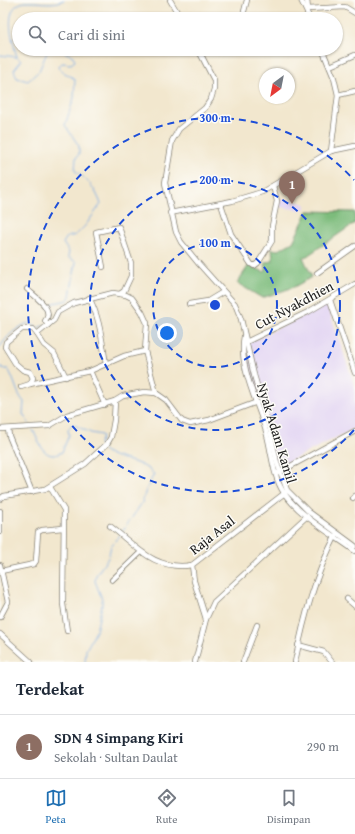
<!DOCTYPE html>
<html lang="id">
<head>
<meta charset="utf-8">
<style>
	:root { --surface:#fff; --page:#f2f2f3; --text:#1f2937; --muted:#747a83; --line:#e0e1e3; --accent:#1f6fb2 }
	body { margin:0; font-family:"Gentium Book Plus",serif; background:var(--page); color:var(--text) }
	.compass { position:absolute; left:259px; top:68px; width:36px; height:36px; border-radius:50%; background:var(--surface); box-shadow:0 1px 3px #0004; rotate:212deg }
	.you { position:absolute; left:167px; top:333px; width:14px; height:14px; margin:-10px; border:3px solid #fff; border-radius:50%; background:#1a73e8; box-shadow:0 0 0 6px #1a73e833 }
	.badge { display:grid; place-items:center; width:26px; height:26px; border-radius:50%; background:var(--accent); color:#fff; font-size:13px; font-weight:700 }
	.pin { position:absolute; translate:-50% -33px; filter:drop-shadow(0 1px 2px #0008) }
	.pin::after { content:''; position:absolute; top:21px; width:14px; height:12px; background:inherit; clip-path:polygon(0 0,100% 0,50% 100%) }
	.list { margin:0; padding:0; list-style:none }
	h2 { display:flex; justify-content:space-between; align-items:center; height:52px; margin:0; padding:0 16px; font-size:17px }
	h2 small { font-size:13px; font-weight:400; color:var(--muted) }
	.list li { display:grid; grid-template-columns:26px 1fr auto; gap:12px; align-items:center; box-sizing:border-box; height:64px; padding:0 16px; border-top:1px solid var(--line) }
	.list b { display:block; font-size:15px; white-space:nowrap }
	.list p { margin:0; font-size:13px; white-space:nowrap; color:var(--muted) }
	.list em { font-size:13px; font-style:normal; color:var(--muted) }
	.icon { flex:none; width:22px; height:22px; fill:none; stroke:currentColor; stroke-width:2; stroke-linecap:round; stroke-linejoin:round }
	.map { position:relative; flex:none; width:355px; height:662px; overflow:hidden }
	.search { position:absolute; background:var(--surface); box-shadow:0 1px 3px #0004; left:12px; right:12px; top:12px; height:44px; display:flex; align-items:center; gap:10px; box-sizing:border-box; padding:0 14px; border-radius:22px; color:var(--muted); font-size:15px }
	.sheet { height:116px; background:var(--surface) }
	nav { display:flex; justify-content:space-around; align-items:center; box-sizing:border-box; height:56px; border-top:1px solid var(--line); background:var(--surface); font-size:11px; color:var(--muted) }
	nav a { display:grid; justify-items:center; gap:2px }
	nav .on { color:var(--accent) }
	.map>svg:first-child { display:block }
	.built { fill:#e2d4f3 }
	.forest { fill:#7dbc7c; stroke:#4c6c4c }
	.lines { fill:none; stroke-linecap:round; stroke-linejoin:round }
	.stream { stroke:#78aae4; stroke-width:1 }
	.street-casing { stroke:#878275; stroke-width:6 }
	.street { stroke:#fff; stroke-width:4.5 }
	.ring { fill:none; stroke:#1d4ed8; stroke-width:2; stroke-dasharray:7 5 }
	.labels { text-anchor:middle; stroke-width:3; stroke-linejoin:round; paint-order:stroke }
	.street-label { font-size:14px; fill:#1c1c1c; stroke:#fdfcf7 }
	.centre { fill:#1d4ed8; stroke:#fdfcf7; stroke-width:2 }
	.ring-label { font-size:12px; text-anchor:middle; font-weight:bold; fill:#1d4ed8; stroke:#fdfcf7; stroke-width:3; stroke-linejoin:round; paint-order:stroke }
</style>
</head>
<body>
<div class="map">
<svg width="355" height="662" viewBox="0 0 355 662">
	<rect width="100%" height="100%" fill="#fdfcf7"/>
	<filter id="ink" filterUnits="userSpaceOnUse"><feTurbulence type="fractalNoise" baseFrequency=".025" numOctaves="2"/><feDisplacementMap in="SourceGraphic" scale="8" xChannelSelector="R" yChannelSelector="G"/><feConvolveMatrix kernelMatrix="1 2 1 2 8 2 1 2 1" color-interpolation-filters="sRGB"/></filter>
	<filter id="wash" filterUnits="userSpaceOnUse"><feTurbulence type="fractalNoise" baseFrequency=".012" numOctaves="4" result="noise"/><feDisplacementMap in="SourceGraphic" scale="16" xChannelSelector="R" yChannelSelector="G"/><feGaussianBlur stdDeviation="0.9" result="paint"/><feColorMatrix in="noise" values="0 0 0 0 0 0 0 0 0 0 0 0 0 0 0 0 0 1.4 0 .05"/><feComposite in="paint" operator="in"/></filter>
	<g filter="url(#wash)">
		<rect width="100%" height="100%" fill="#f2e7ce"/>
		<g class="built">
			<path d="M280 199 303 203 306 205 305 209 301 208V210L280 207Z"/>
			<path d="M327 304 355 387V428L276 468 244 345Z"/>
		</g>
		<path class="forest" d="M308 211 355 212V223L307 256 303 257 312 277 294 287 262 298 237 283 249 265 264 272 266 271 265 262 273 261 272 249 278 250 293 242Z"/>
		<g class="lines">
			<g class="stream">
				<path d="M0 55 17 57 21 61 14 70 17 78 28 81 39 71 48 50 53 49"/>
				<path d="M17 57C12 40 0 0 30 2 42 2 54 5 64 0"/>
				<path d="M49 309 54 303 68 300 70 296 76 262 68 257 69 252 63 243 67 237 76 235 85 226 101 204C96 190 88 179 75 171L76 158 79 154V146L65 125 74 98 75 79 60 70 59 66 62 63 71 64 75 61 73 56 58 49"/>
				<path d="M0 347C8 335 15 329 28 323L38 328 44 325"/>
				<path d="M0 366 4 369H8C15 380 16 393 24 402L23 414 30 425"/>
				<path d="M33 430C39 441 44 463 62 452L69 435 68 430 72 424 91 433 101 435 102 437 99 444 102 447"/>
				<path d="M103 450C117 462 139 458 154 474L146 490 142 503 122 532"/>
				<path d="M85 662 86 650 96 631 102 605V599L95 581 96 575 108 558 111 546 119 536"/>
			</g>
		</g>
	</g>
	<g filter="url(#ink)">
		<g class="lines">
			<g class="street-casing">
				<g id="street">
					<path d="M170 0 181 19"/>
					<path d="M301 0 310 19"/>
					<path d="M307 0 308 9"/>
					<path d="M308 9 345 7 355 13"/>
					<path d="M242 19 247 0"/>
					<path d="M198 49 214 80V89L211 99 205 108 179 129 172 141 165 183 176 232 181 242 199 264 235 304 241 319 254 375 270 429 277 463 287 490 309 512 355 546"/>
					<path d="M322 49 334 78 338 95 331 151"/>
					<path d="M235 50V49"/>
					<path d="M330 66 355 55"/>
					<path d="M338 95 355 91"/>
					<path d="M221 204 231 234 251 264 254 266 258 263 272 241V226L277 201 273 186"/>
					<path d="M170 213 232 201 262 192 331 151 355 146"/>
					<path d="M103 267 96 232 119 227 131 263V276L124 291 121 293"/>
					<path d="M317 273 355 246"/>
					<path d="M27 289C35 297 55 309 45 321L48 325"/>
					<path d="M89 298C100 317 102 342 106 364"/>
					<path d="M330 300 355 373"/>
					<path d="M189 304 208 301 223 292"/>
					<path d="M244 336C238 368 259 404 267 435 272 454 273 477 284 493 301 517 332 534 355 551"/>
					<path d="M244 343 308 312 355 284"/>
					<path d="M90 371 105 405"/>
					<path d="M66 377 54 353 44 345 37 334 54 320 58 312 74 303 113 293 126 295 132 298 142 312 147 323 145 351 156 393"/>
					<path d="M30 384 33 378 30 372 23 370 15 363 5 347 6 342 22 329H33L37 334"/>
					<path d="M21 387 30 384 90 371 124 356 145 351"/>
					<path d="M0 429 49 426 67 415 115 401"/>
					<path d="M8 429 9 436 32 492"/>
					<path d="M278 473 355 431"/>
					<path d="M50 487 64 510 63 604 67 631"/>
					<path d="M353 498 355 496"/>
					<path d="M0 499 4 496 45 489 85 464 107 444 111 437 114 420 115 401 123 396 144 392 156 393 166 400 182 421 190 424 209 420 257 402"/>
					<path d="M0 511V532"/>
					<path d="M110 526C137 547 155 571 192 565"/>
					<path d="M0 565 8 602 0 617"/>
					<path d="M1 571 34 564 36 561 38 532 42 530 63 528"/>
					<path d="M112 580 141 552"/>
					<path d="M347 599 355 606"/>
					<path d="M206 619 214 602 307 516"/>
					<path d="M0 634 31 662"/>
					<path d="M298 645 324 652 332 662"/>
					<path d="M195 662 206 619 194 581 192 565 286 492"/>
					<path d="M243 662 257 625"/>
					<path d="M295 662C304 618 315 575 336 535"/>
				</g>
			</g>
			<use href="#street" class="street"/>
		</g>
	</g>
	<g class="ring">
		<circle cx="215" cy="305" r="62"/>
		<circle cx="215" cy="305" r="125"/>
		<path d="M354 430A187 187 0 1 1 354 180"/>
	</g>
	<g class="labels">
		<g class="street-label">
			<text transform="translate(294 305) rotate(-28)" y="5">Cut Nyakdhien</text>
			<text transform="translate(277 433) rotate(73)" y="5">Nyak Adam Kamil</text>
			<text transform="translate(212 535) rotate(-38)" y="5">Raja Asal</text>
		</g>
	</g>
	<circle cx="215" cy="305" r="6" class="centre"/>
	<g class="ring-label">
		<text x="215" y="122">300 m</text>
		<text x="215" y="184">200 m</text>
		<text x="215" y="247">100 m</text>
	</g>
</svg>
<svg class="compass" viewBox="-18 -18 36 36"><path d="M0-13l5 13h-10z" fill="#e53935"/><path d="M0 13l5-13h-10z" fill="#747a83"/></svg>
<div class="you"></div>
<div class="pin badge" style="left:292px;top:204px;background:#8d6e63">1</div>
<div class="search"><svg class="icon" aria-label="search" viewBox="0 0 24 24"><circle cx="10" cy="10" r="6"/><path d="M15 15l6 6"/></svg>Cari di sini</div>
</div>
<section class="sheet">
<h2>Terdekat<small></small></h2>
<ul class="list">
<li><span class="badge" style="background:#8d6e63">1</span><div><b>SDN 4 Simpang Kiri</b><p>Sekolah · Sultan Daulat</p></div><em>290 m</em></li>
</ul>
</section>
<nav>
<a class="on"><svg class="icon" aria-label="map" viewBox="0 0 24 24"><path d="M3 6l6-2 6 2 6-2v14l-6 2-6-2-6 2zM9 4v14M15 6v14"/></svg>Peta</a>
<a><svg class="icon" aria-label="directions" viewBox="0 0 24 24"><path d="M12 3l9 9-9 9-9-9zM9 14v-3h6M13 9l2 2-2 2"/></svg>Rute</a>
<a><svg class="icon" aria-label="saved" viewBox="0 0 24 24"><path d="M7 4h10v16l-5-4-5 4z"/></svg>Disimpan</a>
</nav>
</body>
</html>
